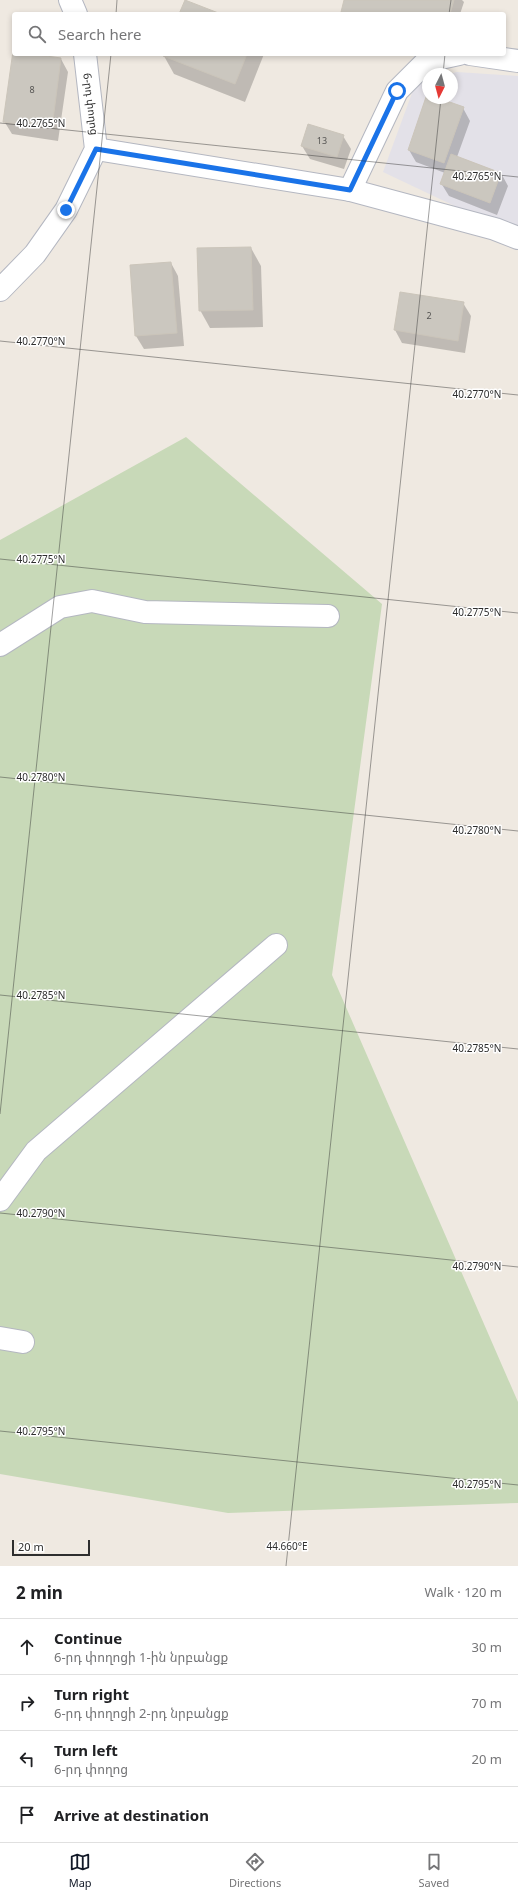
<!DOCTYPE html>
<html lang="en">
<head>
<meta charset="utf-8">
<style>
	:root { --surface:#fff; --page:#f2f2f2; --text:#202124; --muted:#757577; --line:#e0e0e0; --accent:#111827 }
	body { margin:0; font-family:"Noto Sans","Noto Sans Armenian",sans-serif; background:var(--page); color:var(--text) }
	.compass { position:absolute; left:422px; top:68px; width:36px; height:36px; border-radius:50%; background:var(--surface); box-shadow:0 2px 6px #0003; rotate:186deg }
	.scale { position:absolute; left:12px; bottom:10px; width:78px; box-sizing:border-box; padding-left:4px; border:2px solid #2e2e2e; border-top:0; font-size:11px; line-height:14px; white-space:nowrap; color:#2e2e2e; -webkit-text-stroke:3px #fff; paint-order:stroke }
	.stop { position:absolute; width:12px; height:12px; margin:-9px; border:3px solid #1a73e8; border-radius:50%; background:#fff }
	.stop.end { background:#1a73e8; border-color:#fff; box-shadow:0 1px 4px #0008 }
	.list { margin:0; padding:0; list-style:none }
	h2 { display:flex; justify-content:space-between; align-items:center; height:52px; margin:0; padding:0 16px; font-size:17px }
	h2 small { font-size:13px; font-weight:400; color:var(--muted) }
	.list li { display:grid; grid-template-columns:26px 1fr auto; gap:12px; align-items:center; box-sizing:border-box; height:56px; padding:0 16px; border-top:1px solid var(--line) }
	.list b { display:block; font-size:15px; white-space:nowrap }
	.list p { margin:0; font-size:13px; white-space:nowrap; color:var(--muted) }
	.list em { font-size:13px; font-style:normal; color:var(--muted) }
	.icon { flex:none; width:22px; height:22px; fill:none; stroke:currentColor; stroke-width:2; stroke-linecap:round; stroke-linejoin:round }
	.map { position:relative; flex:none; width:518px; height:1566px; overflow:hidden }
	.search { position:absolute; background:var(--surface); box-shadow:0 2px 6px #0003; left:12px; right:12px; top:12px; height:44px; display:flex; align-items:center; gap:10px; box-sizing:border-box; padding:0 14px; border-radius:4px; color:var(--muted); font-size:15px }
	.sheet { height:276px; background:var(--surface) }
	nav { display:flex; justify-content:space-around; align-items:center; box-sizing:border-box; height:56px; border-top:1px solid var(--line); background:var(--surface); font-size:11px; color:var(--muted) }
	nav a { display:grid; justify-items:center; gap:2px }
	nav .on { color:var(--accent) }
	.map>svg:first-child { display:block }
	.industrial { fill:#e3e1e8 }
	.cemetery { fill:#c8d9b8 }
	.shadow { fill:#0003 }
	.building { fill:#cbc7bf; stroke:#cbc5ba }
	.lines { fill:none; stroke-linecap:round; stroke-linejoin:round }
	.minor-casing { stroke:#b4b7c1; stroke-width:24 }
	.minor { stroke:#fff; stroke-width:22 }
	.route { stroke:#1a73e8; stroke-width:5 }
	.ticks { fill:none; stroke:#2e2e2e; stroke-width:1; stroke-opacity:0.45 }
	.labels { text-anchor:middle; stroke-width:3; stroke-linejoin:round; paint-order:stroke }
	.number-label { font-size:9px; fill:#555452 }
	.street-label { font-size:11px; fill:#2e2e2e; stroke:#fff }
	.ticks-label { font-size:10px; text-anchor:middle; fill:#2e2e2e; stroke:#fff; stroke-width:3; stroke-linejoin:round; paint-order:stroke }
</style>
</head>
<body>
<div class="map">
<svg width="518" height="1566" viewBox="0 0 518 1566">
	<rect width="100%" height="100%" fill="#efe9e1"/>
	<path class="industrial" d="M457 72 518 76V236L383 172 415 85 428 81V98H452V74H449Z"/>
	<path class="cemetery" d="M186 437 382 604 332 975 518 1402V1503L228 1513 0 1474V540Z"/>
	<g class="shadow">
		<path d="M345 0H462L464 2 460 14H343L342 12Z"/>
		<path d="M14 53V54L61 59 68 72 58 141 12 134 4 121Z"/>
		<path d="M164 54H264L245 102 174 74 164 56Z"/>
		<path d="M428 95V98H435L463 108 470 121 457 157 501 173 508 186 497 215 449 196 441 183 445 173 416 162 409 150Z"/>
		<path d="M343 136 351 149 344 169 310 159 302 146Z"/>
		<path d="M251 248 261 266 263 327 210 328 200 310Z"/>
		<path d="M171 263 178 276 184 346 144 349 136 336 131 266Z"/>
		<path d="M463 303 471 316 465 353 402 343 395 330Z"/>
	</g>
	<g class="building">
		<path d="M185 0 221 14H179Z"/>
		<path d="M344 0H454L450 14H347L341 12Z"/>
		<path d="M13 51 14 54H31L61 58 52 128 3 122Z"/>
		<path d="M163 54H247L235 84 163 56Z"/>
		<path d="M427 94 428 98H438L464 107 444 163 408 150Z"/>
		<path d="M308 124 344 135 337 157 301 146Z"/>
		<path d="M451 154 501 173 490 203 440 184Z"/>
		<path d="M251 247 253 310 199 311 197 248Z"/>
		<path d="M171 262 177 333 135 336 130 265Z"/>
		<path d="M400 292 464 302 458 341 394 330Z"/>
	</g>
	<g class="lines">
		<g class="minor-casing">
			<g id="minor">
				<path d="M70 0 76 14"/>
				<path d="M470 54 518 61"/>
				<path d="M96 149 350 190 495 229 518 238"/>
				<path d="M350 190 397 91 427 61 459 54"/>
				<path d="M0 290 35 254 66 210 96 149 85 54"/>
				<path d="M0 645 60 607 92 601 145 612 328 616"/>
				<path d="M0 1200 36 1151 276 945"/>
				<path d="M0 1338 23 1342"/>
			</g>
		</g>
		<use href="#minor" class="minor"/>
	</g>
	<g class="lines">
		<path class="route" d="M66 210 96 149 350 190 397 91"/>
	</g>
	<path class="ticks" d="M116 14 117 0M449 14 451 0M443 74 445 54M0 123 518 177M0 341 518 395M0 559 518 613M0 777 518 831M0 995 518 1049M0 1114 111 54M0 1213 518 1267M0 1431 518 1485M286 1566 441 98"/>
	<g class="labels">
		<g class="number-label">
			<text x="32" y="93">8</text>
			<text x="322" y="144">13</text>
			<text x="429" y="319">2</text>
		</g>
		<g class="street-label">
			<text transform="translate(91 104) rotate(83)" y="4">6-րդ փողոց</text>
		</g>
	</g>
	<g class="ticks-label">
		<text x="41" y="127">40.2765°N</text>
		<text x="477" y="180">40.2765°N</text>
		<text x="41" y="345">40.2770°N</text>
		<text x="477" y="398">40.2770°N</text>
		<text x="41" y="563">40.2775°N</text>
		<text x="477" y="616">40.2775°N</text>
		<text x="41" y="781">40.2780°N</text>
		<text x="477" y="834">40.2780°N</text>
		<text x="41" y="999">40.2785°N</text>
		<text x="477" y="1052">40.2785°N</text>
		<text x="41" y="1217">40.2790°N</text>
		<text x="477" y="1270">40.2790°N</text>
		<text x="41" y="1435">40.2795°N</text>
		<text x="477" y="1488">40.2795°N</text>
		<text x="287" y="1550">44.660°E</text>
	</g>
</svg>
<svg class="compass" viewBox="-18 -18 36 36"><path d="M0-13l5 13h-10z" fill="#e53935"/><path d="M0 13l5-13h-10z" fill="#757577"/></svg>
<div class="scale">20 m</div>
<div class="stop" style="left:397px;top:91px"></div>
<div class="stop end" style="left:66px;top:210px"></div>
<div class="search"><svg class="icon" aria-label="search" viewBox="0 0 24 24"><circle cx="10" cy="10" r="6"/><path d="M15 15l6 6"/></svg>Search here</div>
</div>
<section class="sheet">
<h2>2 min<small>Walk · 120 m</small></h2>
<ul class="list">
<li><svg class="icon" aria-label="ahead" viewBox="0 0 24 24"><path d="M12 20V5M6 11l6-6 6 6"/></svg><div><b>Continue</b><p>6-րդ փողոցի 1-ին նրբանցք</p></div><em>30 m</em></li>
<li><svg class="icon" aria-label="right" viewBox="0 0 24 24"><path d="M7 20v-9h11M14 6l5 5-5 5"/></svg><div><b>Turn right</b><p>6-րդ փողոցի 2-րդ նրբանցք</p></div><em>70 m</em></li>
<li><svg class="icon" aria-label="left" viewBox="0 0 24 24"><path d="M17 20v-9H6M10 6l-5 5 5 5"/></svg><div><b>Turn left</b><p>6-րդ փողոց</p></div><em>20 m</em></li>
<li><svg class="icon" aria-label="arrive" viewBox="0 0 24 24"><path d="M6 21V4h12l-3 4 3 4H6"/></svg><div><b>Arrive at destination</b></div></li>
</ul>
</section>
<nav>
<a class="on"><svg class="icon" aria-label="map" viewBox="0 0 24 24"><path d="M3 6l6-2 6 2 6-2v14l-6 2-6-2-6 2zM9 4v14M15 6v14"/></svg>Map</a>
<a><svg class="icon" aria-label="directions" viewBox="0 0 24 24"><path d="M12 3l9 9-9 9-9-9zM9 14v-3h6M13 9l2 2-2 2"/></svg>Directions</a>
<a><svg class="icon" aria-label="saved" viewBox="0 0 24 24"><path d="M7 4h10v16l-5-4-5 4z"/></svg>Saved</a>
</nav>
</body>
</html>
